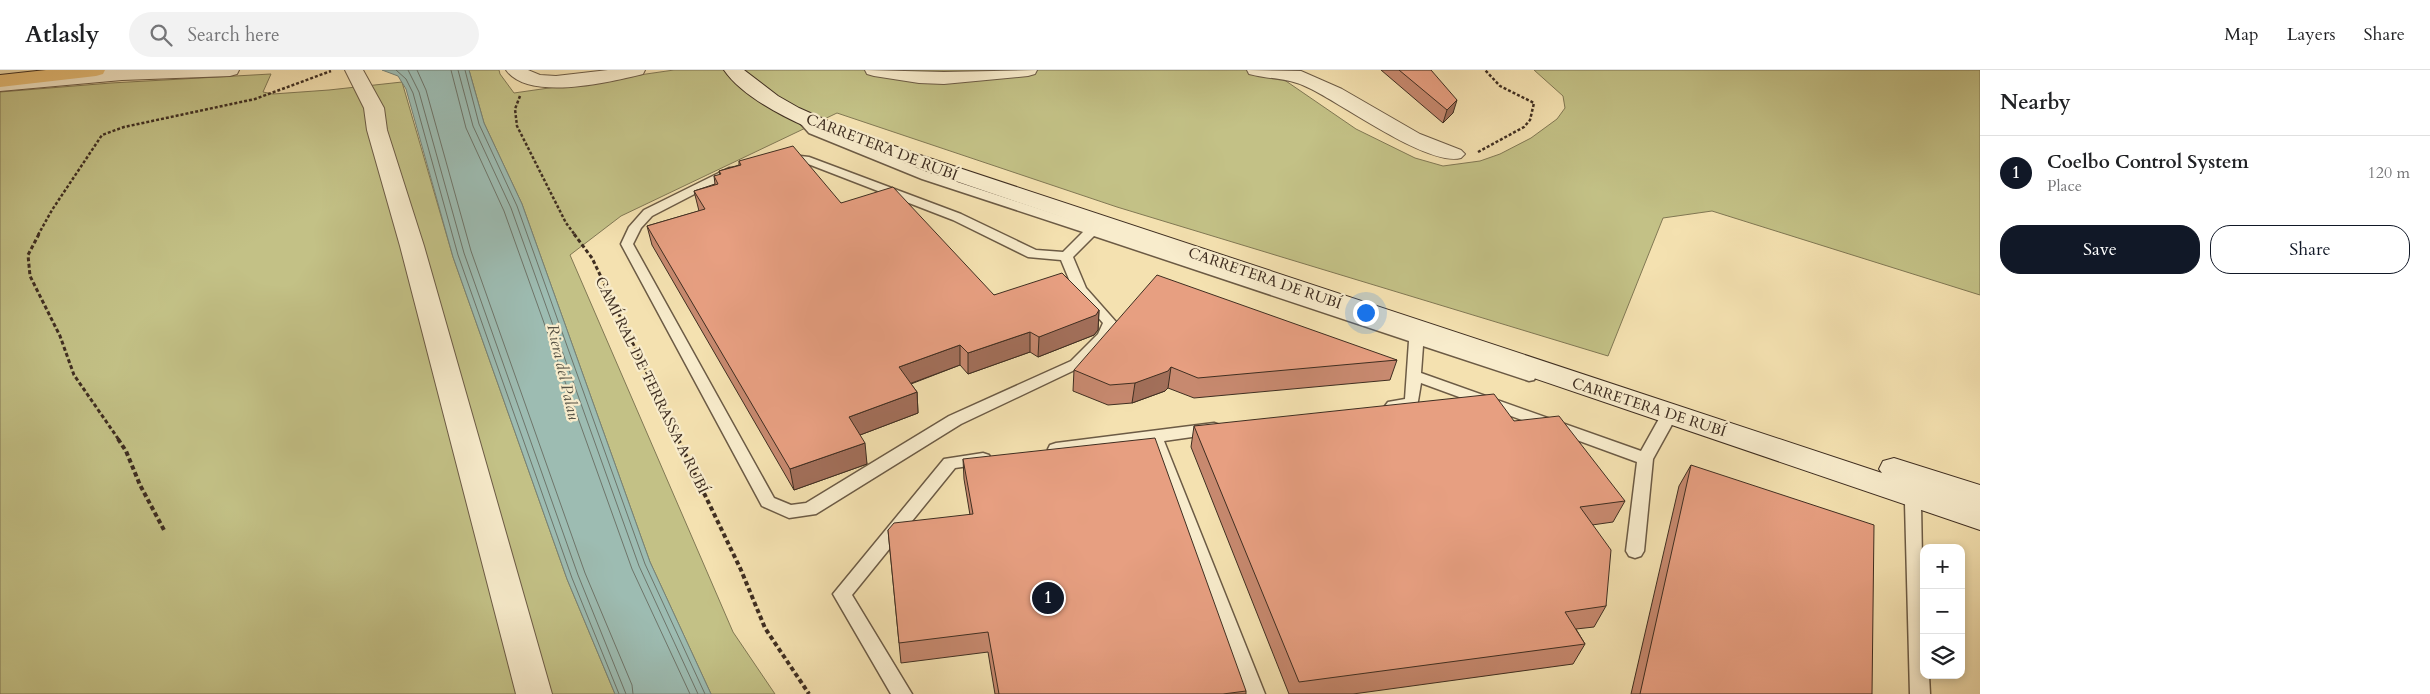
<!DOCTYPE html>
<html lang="en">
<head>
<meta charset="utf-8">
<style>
	:root { --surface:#fff; --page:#f2f2f2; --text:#202124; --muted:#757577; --line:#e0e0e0; --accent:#111827 }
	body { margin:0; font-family:Cardo,serif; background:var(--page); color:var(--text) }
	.controls { position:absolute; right:15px; bottom:15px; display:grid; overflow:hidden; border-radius:10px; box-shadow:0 2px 8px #0003 }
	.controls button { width:45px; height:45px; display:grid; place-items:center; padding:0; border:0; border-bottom:1px solid var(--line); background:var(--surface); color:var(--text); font:25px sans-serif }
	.you { position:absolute; left:1365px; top:242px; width:18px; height:18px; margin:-12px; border:4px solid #fff; border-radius:50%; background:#1a73e8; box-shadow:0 0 0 8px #1a73e833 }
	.badge { display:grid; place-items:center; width:32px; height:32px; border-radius:50%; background:var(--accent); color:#fff; font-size:16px; font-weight:700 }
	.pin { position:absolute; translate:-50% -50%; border:2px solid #fff; box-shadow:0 1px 5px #0006 }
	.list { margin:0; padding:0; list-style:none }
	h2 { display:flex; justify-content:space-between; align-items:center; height:65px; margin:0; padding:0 20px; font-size:21px }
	h2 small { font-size:16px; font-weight:400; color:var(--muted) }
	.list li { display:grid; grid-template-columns:32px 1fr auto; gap:15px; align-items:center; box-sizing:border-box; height:75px; padding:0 20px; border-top:1px solid var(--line) }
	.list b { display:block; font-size:19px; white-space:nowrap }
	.list p { margin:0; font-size:16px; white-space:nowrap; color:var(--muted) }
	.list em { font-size:16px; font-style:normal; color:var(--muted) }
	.actions { display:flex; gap:10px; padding:15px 20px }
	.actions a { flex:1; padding:11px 0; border:1px solid var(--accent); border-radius:20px; text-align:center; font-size:18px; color:var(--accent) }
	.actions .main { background:var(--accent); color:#fff }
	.icon { flex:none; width:28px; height:28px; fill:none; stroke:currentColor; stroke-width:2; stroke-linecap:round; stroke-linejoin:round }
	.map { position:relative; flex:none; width:1980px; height:624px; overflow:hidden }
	header { display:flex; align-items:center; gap:30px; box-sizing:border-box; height:70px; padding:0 25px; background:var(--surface); border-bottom:1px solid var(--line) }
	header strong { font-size:24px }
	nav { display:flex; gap:28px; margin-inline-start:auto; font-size:18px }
	.search { width:350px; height:45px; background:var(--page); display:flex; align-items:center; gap:12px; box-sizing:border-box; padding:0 18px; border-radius:28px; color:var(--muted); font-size:19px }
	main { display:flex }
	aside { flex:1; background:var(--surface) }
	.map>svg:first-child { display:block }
	.green { fill:#c3c186; stroke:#817854 }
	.water { fill:#9dbcb2; stroke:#778378 }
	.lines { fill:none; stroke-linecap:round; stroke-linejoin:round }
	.shore { stroke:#6e756a; stroke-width:1 }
	.service-casing { stroke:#6c5b45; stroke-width:3 }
	.minor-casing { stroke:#6c5b45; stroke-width:2 }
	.secondary-casing { stroke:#3f2e21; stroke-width:2 }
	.motorway-casing { stroke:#3f2e21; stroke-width:2 }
	.path-far2 { stroke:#3f2e21; stroke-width:2.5; stroke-dasharray:3 2; stroke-linecap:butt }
	.path-far1 { stroke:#3f2e21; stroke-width:3; stroke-dasharray:4 2.5; stroke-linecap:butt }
	.path { stroke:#3f2e21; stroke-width:4; stroke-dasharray:4.5 3; stroke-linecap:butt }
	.service { fill:#f8eccc; fill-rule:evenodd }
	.minor { fill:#f8eccc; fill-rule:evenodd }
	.secondary { fill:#f8eccc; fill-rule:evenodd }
	.motorway { fill:#eac078; fill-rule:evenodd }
	.wall { fill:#c7896f; stroke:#3f2e21 }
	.shaded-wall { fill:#a26f5a; stroke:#3f2e21 }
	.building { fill:#e79f81; stroke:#3f2e21 }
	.labels { text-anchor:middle; stroke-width:4.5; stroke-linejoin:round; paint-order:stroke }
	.street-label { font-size:15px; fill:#3f2e21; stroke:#f8eccc }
	.water-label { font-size:16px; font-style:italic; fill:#565245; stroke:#f8eccc }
</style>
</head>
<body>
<header>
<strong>Atlasly</strong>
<div class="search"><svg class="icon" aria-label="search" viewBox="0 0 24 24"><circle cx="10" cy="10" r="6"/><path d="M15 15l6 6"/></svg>Search here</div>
<nav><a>Map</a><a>Layers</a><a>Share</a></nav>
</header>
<main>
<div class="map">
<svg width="1980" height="624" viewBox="0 0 1980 624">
	<rect width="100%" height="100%" fill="#f4e1b0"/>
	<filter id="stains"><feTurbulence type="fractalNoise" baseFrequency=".004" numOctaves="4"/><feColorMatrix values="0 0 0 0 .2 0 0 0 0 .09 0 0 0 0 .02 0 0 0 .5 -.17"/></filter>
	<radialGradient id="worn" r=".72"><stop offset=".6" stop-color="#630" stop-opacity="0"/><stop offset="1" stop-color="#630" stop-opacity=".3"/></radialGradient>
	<g class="green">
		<path d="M469 0H499L500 4 514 23 674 0H1278L1275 2 1283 9 1356 59 1415 88 1443 96 1480 91 1500 84 1531 68 1557 49 1565 38 1563 26 1534 0H1980V225L1712 141 1663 148 1608 286 1117 137 837 43 621 146 570 185 733 562 775 624H711L650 492 522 134 484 53Z"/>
		<path d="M271 4 263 22 273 24 329 20 402 12 453 187 567 509 615 624H0V22L111 13Z"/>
	</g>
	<path class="water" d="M382 0H469L484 53 522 134 650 492 711 624H615L567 509 453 187 406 19 398 6Z"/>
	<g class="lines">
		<g class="shore">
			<path d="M396 0 406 9 413 23 458 185 572 508 619 624"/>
			<path d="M408 0 419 22 464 183 578 505 626 624"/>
			<path d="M417 0 426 20 471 181 585 503 632 615 633 624"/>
			<path d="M451 0 466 58 504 141 632 499 690 624"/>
			<path d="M458 0 473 56 511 138 639 496 698 624"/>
			<path d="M465 0 479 54 517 136 645 494 705 624"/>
		</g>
		<g class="service-casing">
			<g id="service">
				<path d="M798 42 802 43 817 59 930 103 1534 302 1536 306 1534 310 1529 311 1423 276 1421 303 1641 381 1660 347H1672L1674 351 1653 389 1644 481 1641 486 1635 488 1629 486 1626 481 1637 392 1421 313 1417 337 1393 341 1388 340 1385 336 1388 332 1405 329 1409 271 1094 166 1073 187 1086 218 1117 253 1109 269 1081 297 961 354 816 444 789 448 762 436 621 174 629 157 644 140 729 98H737L739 101 652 146 641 158 633 174 774 428 791 435 806 433 949 346 1071 291 1098 264 1103 253 1073 219 1061 190 1028 187 953 150 803 92 783 90 777 87 783 84 809 87 961 144 1036 180 1063 182 1083 162 922 109 809 63 793 45Z"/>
				<path d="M1214 353 1220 355 1222 359 1220 363 1164 371 1265 624H1245L1148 373 1056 385 1050 383 1048 379 1050 375 1056 373Z"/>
				<path d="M983 383 989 385 991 389 989 393 955 398 852 525 912 624H891L833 524 944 389Z"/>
				<path d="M1913 427 1919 429 1921 433 1924 605H1929L1930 624H1910L1905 433 1907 429Z"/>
			</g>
		</g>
		<g class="minor-casing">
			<g id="minor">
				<path d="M103 0H239L237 4 230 6 122 10 0 21V9Z"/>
				<path d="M345 0H363L384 38 387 60 424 176 552 624H516L400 176 367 60 364 38Z"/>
				<path d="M506 0H528L540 5 556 6 608 0H645L643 4C611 12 528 32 506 0Z"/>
				<path d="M865 0 944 2 1037 0 1035 4 1028 6 944 14 919 13 874 6 867 4Z"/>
				<path d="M1247 0 1301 1 1342 19 1420 64 1461 80 1465 84 1461 88C1428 97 1343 34 1309 18 1287 7 1272 10 1249 4Z"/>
			</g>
		</g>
		<g class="secondary-casing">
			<path id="secondary" d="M724 0H744L778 26 799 38 844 58 914 83 1882 403 1879 399 1883 391 1894 388 1980 415V460L853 76C814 61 748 35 724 0Z"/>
		</g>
		<g class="motorway-casing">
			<path id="motorway" d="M46 0H105L103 4 96 6 0 17V5Z"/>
		</g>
		<g class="path-far2">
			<path d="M520 26 515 39 517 56 566 153 575 165"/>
			<path d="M1478 82 1524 57 1530 50 1534 33 1500 16 1485 0"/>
			<path d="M38 165 52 140 102 65 124 57 255 29 331 1"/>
		</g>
		<g class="path-far1">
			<path d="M39 164 28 185 30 206 60 266 74 305 119 370"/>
			<path d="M574 164 592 188 679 370"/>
		</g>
		<g class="path">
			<path d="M118 369 126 381 140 415 164 460"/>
			<path d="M678 369 741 500 765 558 809 624"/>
		</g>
		<use href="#service" class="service"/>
		<use href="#minor" class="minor"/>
		<use href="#secondary" class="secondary"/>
		<use href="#motorway" class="motorway"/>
	</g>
	<g class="wall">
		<path d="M1381 0H1431L1453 43 1443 53Z"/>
		<path d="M739 91 841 133 994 225 1099 240 1098 260 1094 265 1038 287 1030 282 968 304 960 295 911 314 917 322 918 343 860 365 867 394 794 420 652 175 647 156 699 141 694 121 715 114 714 106 720 105 719 101 739 95Z"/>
		<path d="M1397 290 1390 310 1194 328 1168 318 1165 321 1132 333 1108 335 1073 321 1074 300Z"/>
		<path d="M1514 351 1625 431 1613 452 1592 455 1606 536 1594 557 1576 559 1585 574 1573 594 1353 624H1289L1191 377 1194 356Z"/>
		<path d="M963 389 1246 621V624H995L988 582 901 593 888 460 970 445 964 409Z"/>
		<path d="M1691 395 1872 624H1631L1679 416Z"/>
	</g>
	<g class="shaded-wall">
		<path d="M1457 30 1453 43 1443 53 1447 40Z"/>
		<path d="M1099 240 1098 260 1094 265 1038 287 1039 267Z"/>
		<path d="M1030 262V282L968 304V283Z"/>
		<path d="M960 275V295L901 317 899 297Z"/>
		<path d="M1171 297 1168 318 1165 321 1132 333 1135 313Z"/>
		<path d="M917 322 918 343 852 368 849 347Z"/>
		<path d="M865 373 867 394 794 420 790 399Z"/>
	</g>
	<g class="building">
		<path d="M1399 0H1431L1457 30 1447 40Z"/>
		<path d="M793 76 841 133 893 117 994 225 1062 203 1099 240 1096 245 1039 267 1030 262 968 283 960 275 899 297 917 322 849 347 865 373 790 399 647 156 705 139 694 121 718 114 714 106 721 104 719 101 741 95 739 91Z"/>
		<path d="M1157 205 1397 290 1198 308 1171 297 1168 301 1135 313 1110 315 1074 300Z"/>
		<path d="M1494 324 1514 351 1559 346 1625 431 1580 437 1611 480 1606 536 1565 542 1585 574 1299 612 1194 356Z"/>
		<path d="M1155 368 1246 621 1223 624H999L988 562 899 573 888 460 894 453 973 444 963 389Z"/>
		<path d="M1691 395 1874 455 1872 624H1640Z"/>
	</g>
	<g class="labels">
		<g class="street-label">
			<text transform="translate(882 77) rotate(21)" y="5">CARRETERA DE RUBÍ</text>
			<text transform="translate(1265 208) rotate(19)" y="5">CARRETERA DE RUBÍ</text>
			<text transform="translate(652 315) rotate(64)" y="5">CAMÍ RAL DE TERRASSA A RUBÍ</text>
			<text transform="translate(1649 337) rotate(18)" y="5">CARRETERA DE RUBÍ</text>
		</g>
		<g class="water-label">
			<text transform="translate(564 302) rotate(77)" y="6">Riera del Palau</text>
		</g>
	</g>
	<rect width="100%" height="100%" filter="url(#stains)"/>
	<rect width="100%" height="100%" fill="url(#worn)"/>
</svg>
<div class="controls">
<button>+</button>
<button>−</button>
<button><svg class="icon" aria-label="layers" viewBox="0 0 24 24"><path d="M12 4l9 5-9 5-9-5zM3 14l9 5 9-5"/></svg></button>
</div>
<div class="you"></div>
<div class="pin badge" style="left:1048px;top:528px">1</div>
</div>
<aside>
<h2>Nearby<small></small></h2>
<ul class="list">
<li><span class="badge">1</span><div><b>Coelbo Control System</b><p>Place</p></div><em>120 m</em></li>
</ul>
<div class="actions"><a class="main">Save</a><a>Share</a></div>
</aside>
</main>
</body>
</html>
